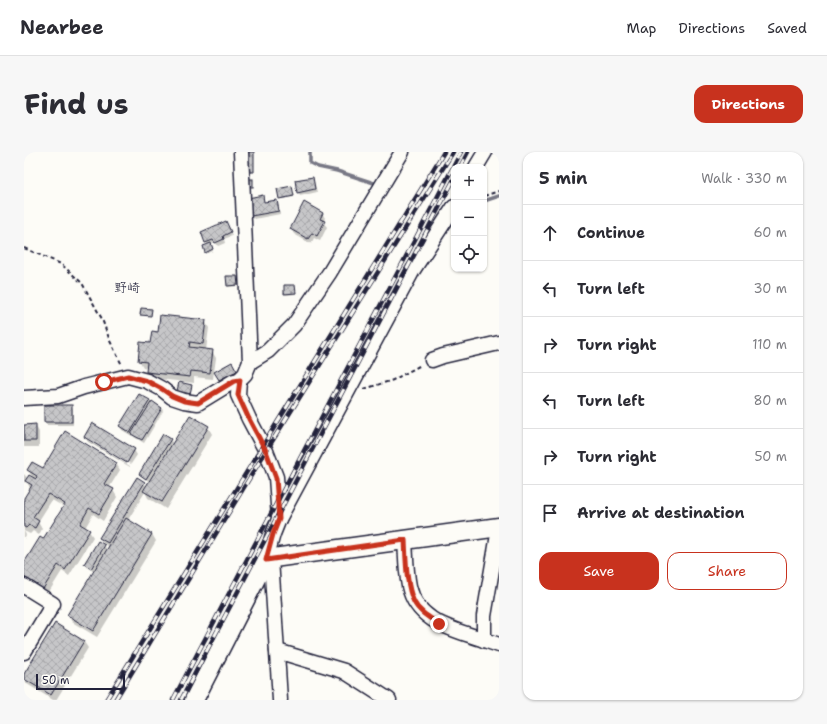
<!DOCTYPE html>
<html lang="en">
<head>
<meta charset="utf-8">
<style>
	:root { --surface:#fff; --page:#f7f7f7; --text:#2b2b33; --muted:#7c7c81; --line:#e1e1e2; --accent:#c8321e }
	body { margin:0; font-family:"Shantell Sans","Klee One",sans-serif; background:var(--page); color:var(--text) }
	.controls { position:absolute; right:12px; top:12px; display:grid; overflow:hidden; border-radius:8px; box-shadow:0 1px 3px #0004 }
	.controls button { width:36px; height:36px; display:grid; place-items:center; padding:0; border:0; border-bottom:1px solid var(--line); background:var(--surface); color:var(--text); font:20px sans-serif }
	.scale { position:absolute; left:12px; bottom:10px; width:89px; box-sizing:border-box; padding-left:4px; border:2px solid #22223b; border-top:0; font-size:11px; line-height:14px; white-space:nowrap; color:#22223b; -webkit-text-stroke:3px #fdfcf7; paint-order:stroke }
	.stop { position:absolute; width:12px; height:12px; margin:-9px; border:3px solid #c8321e; border-radius:50%; background:#fff }
	.stop.end { background:#c8321e; border-color:#fff; box-shadow:0 1px 4px #0008 }
	.list { margin:0; padding:0; list-style:none }
	h2 { display:flex; justify-content:space-between; align-items:center; height:52px; margin:0; padding:0 16px; font-size:17px }
	h2 small { font-size:13px; font-weight:400; color:var(--muted) }
	.list li { display:grid; grid-template-columns:26px 1fr auto; gap:12px; align-items:center; box-sizing:border-box; height:56px; padding:0 16px; border-top:1px solid var(--line) }
	.list b { display:block; font-size:15px; white-space:nowrap }
	.list em { font-size:13px; font-style:normal; color:var(--muted) }
	.actions { display:flex; gap:8px; padding:12px 16px }
	.actions a { flex:1; padding:9px 0; border:1px solid var(--accent); border-radius:12px; text-align:center; font-size:14px; color:var(--accent) }
	.actions .main { background:var(--accent); color:#fff }
	.icon { flex:none; width:22px; height:22px; fill:none; stroke:currentColor; stroke-width:2; stroke-linecap:round; stroke-linejoin:round }
	.map { position:relative; flex:none; width:475px; height:548px; overflow:hidden; border-radius:12px }
	header { display:flex; align-items:center; gap:24px; box-sizing:border-box; height:56px; padding:0 20px; background:var(--surface); border-bottom:1px solid var(--line) }
	header strong { font-size:19px }
	nav { display:flex; gap:22px; margin-inline-start:auto; font-size:14px }
	.intro { display:flex; align-items:center; justify-content:space-between; box-sizing:border-box; height:96px; padding:0 24px }
	h1 { margin:0; font-size:28px }
	.button { padding:10px 18px; border-radius:12px; background:var(--accent); color:#fff; font-size:14px; font-weight:700 }
	main { display:flex; gap:24px; padding:0 24px }
	aside { flex:1; background:var(--surface); border-radius:12px; box-shadow:0 1px 3px #0004 }
	.map>svg:first-child { display:block }
	.shadow { fill:#0003 }
	.lines { fill:none; stroke-linecap:round; stroke-linejoin:round }
	.stream { stroke:#787885; stroke-width:3.5 }
	.building { fill:url(#building-cross-hatch); stroke:#22223b }
	.minor-casing { stroke:#22223b; stroke-width:17 }
	.tertiary-casing { stroke:#22223b; stroke-width:21 }
	.path { stroke:#22223b; stroke-width:2; stroke-dasharray:4 3; stroke-linecap:butt }
	.minor { stroke:#fdfcf7; stroke-width:14 }
	.tertiary { stroke:#fdfcf7; stroke-width:18 }
	.rail-casing { stroke:#22223b; stroke-width:4.5 }
	.rail { stroke:#fdfcf7; stroke-width:3; stroke-dasharray:9; stroke-linecap:butt }
	.route { stroke:#c8321e; stroke-width:5 }
	.labels { text-anchor:middle; stroke-width:3; stroke-linejoin:round; paint-order:stroke }
	.quarter-label { font-size:13px; fill:#22223b; stroke:#fdfcf7 }
</style>
</head>
<body>
<header>
<strong>Nearbee</strong>
<nav><a>Map</a><a>Directions</a><a>Saved</a></nav>
</header>
<div class="intro"><h1>Find us</h1><a class="button">Directions</a></div>
<main>
<div class="map">
<svg width="475" height="548" viewBox="0 0 475 548">
	<defs>
		<pattern id="building-cross-hatch" width="8" height="8" patternUnits="userSpaceOnUse"><rect width="8" height="8" fill="#c6c6c8"/><path d="M0 0l8 8M0 8l8-8" fill="none" stroke="#aaaaad"/></pattern>
	</defs>
	<rect width="100%" height="100%" fill="#fdfcf7"/>
	<filter id="ink" filterUnits="userSpaceOnUse"><feTurbulence type="fractalNoise" baseFrequency=".025" numOctaves="2"/><feDisplacementMap in="SourceGraphic" scale="8" xChannelSelector="R" yChannelSelector="G"/><feConvolveMatrix kernelMatrix="1 2 1 2 8 2 1 2 1" color-interpolation-filters="sRGB"/></filter>
	<g filter="url(#ink)">
		<g class="shadow">
			<path d="M288 26 290 29 293 40 276 44 274 40Z"/>
			<path d="M268 35 270 45 257 47 256 46Z"/>
			<path d="M238 45 241 51 253 49 254 52 256 62 230 67 228 64 225 47Z"/>
			<path d="M298 61 301 66 299 70 303 75 296 89 290 86 287 92 270 82 267 77Z"/>
			<path d="M203 74 208 84 200 87 201 91 194 94 191 90 187 92 189 99 183 101 180 95 184 93 182 90Z"/>
			<path d="M213 125 214 134 204 135V133Z"/>
			<path d="M271 134 272 142 262 143 261 141Z"/>
			<path d="M181 169 185 176 182 198 188 199 192 206 189 227 170 225V231L127 226 123 220V216L119 215 115 208 135 181Z"/>
			<path d="M208 212 214 222 198 231 192 220Z"/>
			<path d="M167 234 168 235 166 243 155 240 154 239Z"/>
			<path d="M116 243 126 249 127 252 138 256 139 259 120 291 110 285 109 283 108 284 98 278 96 274Z"/>
			<path d="M47 254 49 257V273H23L21 270Z"/>
			<path d="M167 264 184 275 188 282 142 357 124 346 121 340 104 368 128 382 132 389 73 485 48 470 44 463 70 420 63 415 61 412 81 394 83 399 86 395 79 391 76 386 113 327 120 331 123 335 126 330 118 325 116 322 146 287 149 292Z"/>
			<path d="M11 273 15 280V295H0V274Z"/>
			<path d="M61 285 110 298 113 303 107 312 64 286V288L106 314V315L64 290Z"/>
			<path d="M92 311 96 318 85 336 89 338 93 345 79 369 69 362 61 376 65 379 69 385 45 424 38 419 23 443 0 429V413L20 388 40 355 28 348 14 370 18 377 15 383 9 379 6 382 0 379V348L6 336 2 328 0 331V322L4 327 9 326 4 318Z"/>
			<path d="M0 379 2 383 0 387Z"/>
			<path d="M60 490 64 496 32 548H29L3 532 0 527V524Z"/>
		</g>
		<g class="lines">
			<g class="stream">
				<path d="M286 0V11L294 15 313 19 350 31"/>
				<path d="M460 49 475 44"/>
			</g>
		</g>
		<g class="building">
			<path d="M223 0H230V20H224Z"/>
			<path d="M289 25 291 37 273 41 271 28Z"/>
			<rect x="224" y="27" width="5" height="8"/>
			<path d="M268 34 270 44 255 47 253 37Z"/>
			<path d="M239 43 240 50 253 48 255 59 227 64 224 46Z"/>
			<path d="M280 50 299 61 296 67 301 69 293 84 288 81 284 87 266 77Z"/>
			<path d="M202 69 207 80 199 84 200 87 191 91 189 88 181 91 177 80Z"/>
			<path d="M187 91 189 97 181 101 179 94Z"/>
			<path d="M202 124H213L214 133 203 134Z"/>
			<path d="M260 133H271L272 141 260 142Z"/>
			<path d="M117 156 128 157 127 164 116 163Z"/>
			<path d="M136 163 182 168 179 192 166 190 165 195 189 198 186 221 167 219 166 225 122 220 123 210 114 209 116 190 126 191 128 179 134 180Z"/>
			<path d="M208 210 213 219 195 228 190 220Z"/>
			<path d="M155 230 168 233 166 242 153 239Z"/>
			<path d="M115 242 126 248 106 281 95 274Z"/>
			<path d="M128 249 138 256 118 288 107 282Z"/>
			<rect x="20" y="253" width="28" height="17"/>
			<path d="M166 263 185 274 138 350 119 339Z"/>
			<path d="M68 271 111 297 103 311 60 285Z"/>
			<path d="M12 272V289H0V273Z"/>
			<path d="M41 279 93 311 80 332 90 337 75 362 65 356 56 372 66 378 41 418 34 413 19 437 0 425V411L16 385 19 387 41 352 24 342 9 365 15 369 11 376 5 373 2 376 0 375V346L8 333 1 329 5 323 12 327 13 324 3 318 8 310 19 316Z"/>
			<path d="M139 282 147 287 122 327 115 322Z"/>
			<path d="M113 325 121 330 84 391 75 386Z"/>
			<path d="M102 366 128 382 69 479 43 463Z"/>
			<path d="M74 389 81 393 67 417 60 412Z"/>
			<path d="M31 471 60 489 27 543 0 527V522Z"/>
		</g>
		<g class="lines">
			<g class="minor-casing">
				<g id="minor">
					<path d="M217 0 226 210 221 222 215 228 214 243 225 267 242 299 252 325 255 367"/>
					<path d="M452 15 461 0"/>
					<path d="M408 208 419 204 475 191"/>
					<path d="M226 210 244 199 270 173 306 120 378 0"/>
					<path d="M0 246 34 244 60 235 104 224 123 229 138 237 148 245 160 249 174 251 210 229 215 228"/>
					<path d="M475 377 460 464V488L475 493"/>
					<path d="M381 388C382 403 382 420 385 434 393 471 430 477 460 488"/>
					<path d="M242 407 249 382 255 367 389 118 430 55"/>
					<path d="M247 407 256 548"/>
					<path d="M0 434 29 452 0 500"/>
					<path d="M253 499 320 519 365 548"/>
				</g>
			</g>
			<g class="tertiary-casing">
				<path id="tertiary" d="M170 548 242 407 475 375"/>
			</g>
			<g class="path">
				<path d="M460 44 475 39"/>
				<path d="M0 96 37 112 58 131 78 167 86 189 98 213"/>
				<path d="M340 237 369 228 397 213"/>
			</g>
			<use href="#minor" class="minor"/>
			<use href="#tertiary" class="tertiary"/>
			<g class="rail-casing">
				<g id="rail">
					<path d="M436 15 444 0"/>
					<path d="M82 548 420 0"/>
					<path d="M91 548 242 299 429 0"/>
					<path d="M149 548 437 0"/>
					<path d="M157 548 430 27"/>
				</g>
			</g>
			<use href="#rail" class="rail"/>
		</g>
	</g>
	<g class="lines" filter="url(#ink)">
		<path class="route" d="M80 230 104 224 123 229 138 237 148 244 160 249 174 251 210 229 216 228 214 243 225 267 242 299 252 326 255 367 249 382 242 408 381 388C382 406 382 434 390 450 395 460 406 466 415 472"/>
	</g>
	<g class="labels">
		<g class="quarter-label">
			<text x="103" y="140">野崎</text>
		</g>
	</g>
</svg>
<div class="controls">
<button>+</button>
<button>−</button>
<button><svg class="icon" aria-label="locate" viewBox="0 0 24 24"><circle cx="12" cy="12" r="6"/><path d="M12 2v4M12 18v4M2 12h4M18 12h4"/></svg></button>
</div>
<div class="scale">50 m</div>
<div class="stop" style="left:80px;top:230px"></div>
<div class="stop end" style="left:415px;top:472px"></div>
</div>
<aside>
<h2>5 min<small>Walk · 330 m</small></h2>
<ul class="list">
<li><svg class="icon" aria-label="ahead" viewBox="0 0 24 24"><path d="M12 20V5M6 11l6-6 6 6"/></svg><div><b>Continue</b></div><em>60 m</em></li>
<li><svg class="icon" aria-label="left" viewBox="0 0 24 24"><path d="M17 20v-9H6M10 6l-5 5 5 5"/></svg><div><b>Turn left</b></div><em>30 m</em></li>
<li><svg class="icon" aria-label="right" viewBox="0 0 24 24"><path d="M7 20v-9h11M14 6l5 5-5 5"/></svg><div><b>Turn right</b></div><em>110 m</em></li>
<li><svg class="icon" aria-label="left" viewBox="0 0 24 24"><path d="M17 20v-9H6M10 6l-5 5 5 5"/></svg><div><b>Turn left</b></div><em>80 m</em></li>
<li><svg class="icon" aria-label="right" viewBox="0 0 24 24"><path d="M7 20v-9h11M14 6l5 5-5 5"/></svg><div><b>Turn right</b></div><em>50 m</em></li>
<li><svg class="icon" aria-label="arrive" viewBox="0 0 24 24"><path d="M6 21V4h12l-3 4 3 4H6"/></svg><div><b>Arrive at destination</b></div></li>
</ul>
<div class="actions"><a class="main">Save</a><a>Share</a></div>
</aside>
</main>
</body>
</html>
